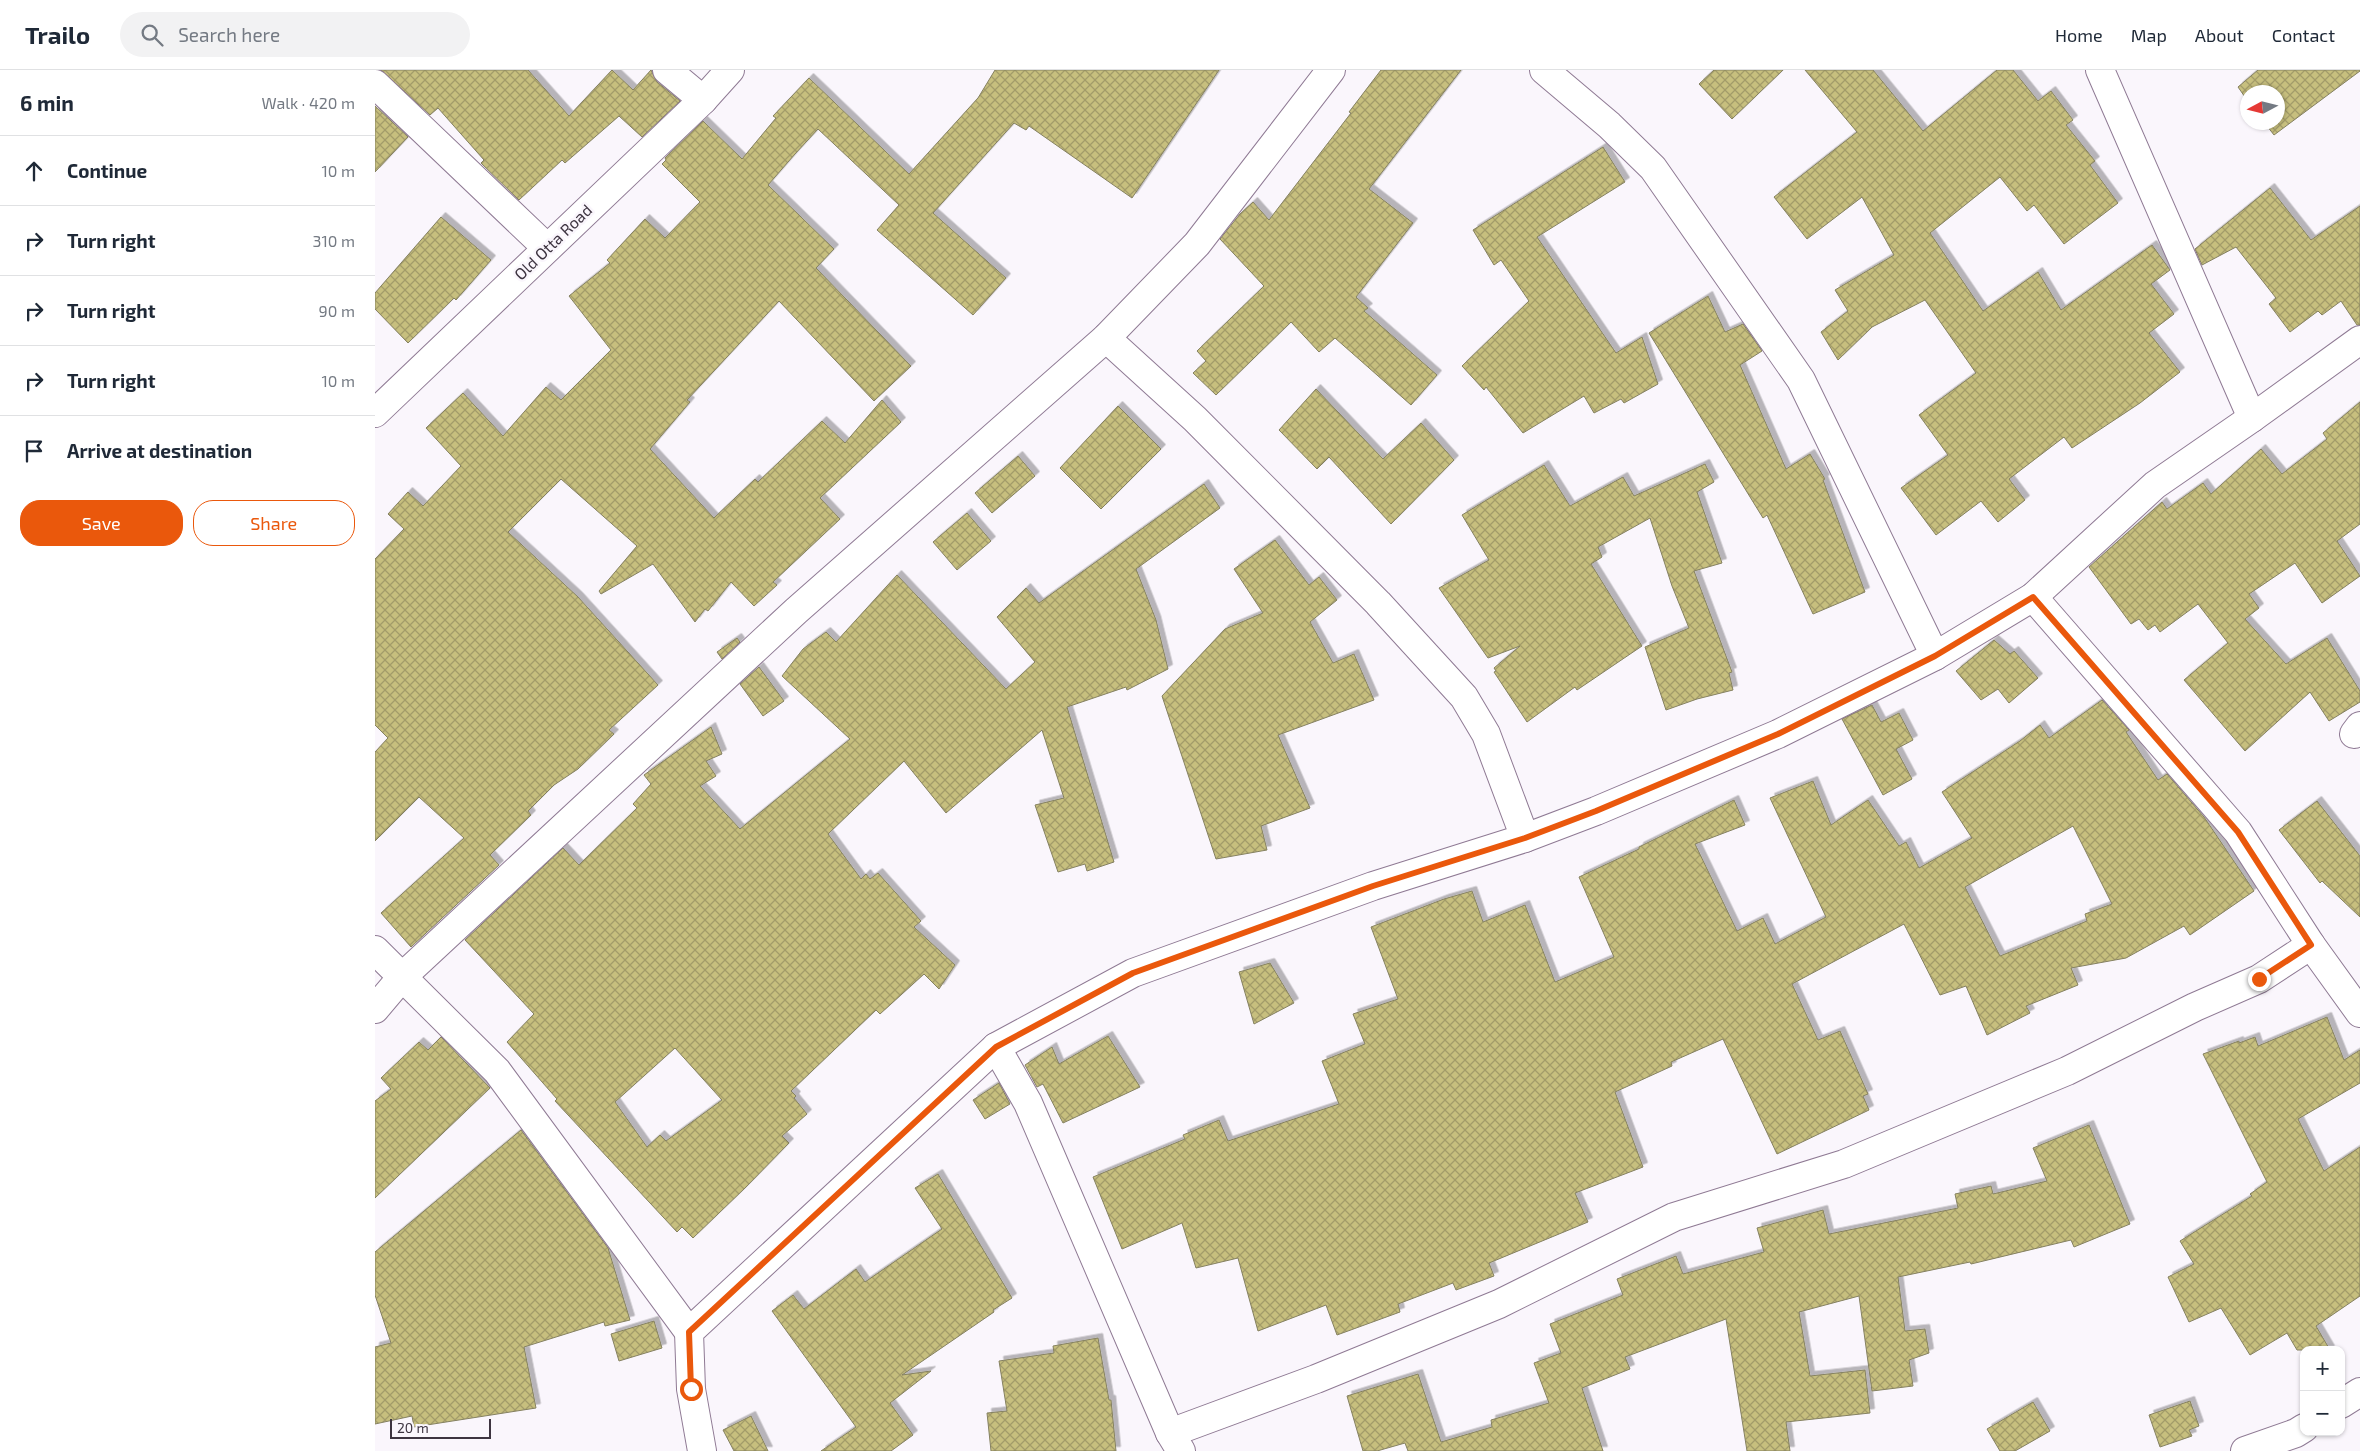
<!DOCTYPE html>
<html lang="en">
<head>
<meta charset="utf-8">
<style>
	:root { --surface:#fff; --page:#f2f2f3; --text:#1f2937; --muted:#747a83; --line:#e0e1e3; --accent:#ea580c }
	body { margin:0; font-family:"Exo 2",sans-serif; background:var(--page); color:var(--text) }
	.controls { position:absolute; right:15px; bottom:15px; display:grid; overflow:hidden; border-radius:10px; box-shadow:0 1px 4px #0004 }
	.controls button { width:45px; height:45px; display:grid; place-items:center; padding:0; border:0; border-bottom:1px solid var(--line); background:var(--surface); color:var(--text); font:25px sans-serif }
	.compass { position:absolute; left:1865px; top:15px; width:45px; height:45px; border-radius:50%; background:var(--surface); box-shadow:0 1px 4px #0004; rotate:263deg }
	.scale { position:absolute; left:15px; bottom:12px; width:101px; box-sizing:border-box; padding-left:5px; border:2px solid #3d3440; border-top:0; font-size:14px; line-height:18px; white-space:nowrap; color:#3d3440; -webkit-text-stroke:4px #faf6fc; paint-order:stroke }
	.stop { position:absolute; width:15px; height:15px; margin:-11px; border:4px solid #ea580c; border-radius:50%; background:#fff }
	.stop.end { background:#ea580c; border-color:#fff; box-shadow:0 1px 5px #0008 }
	.list { margin:0; padding:0; list-style:none }
	h2 { display:flex; justify-content:space-between; align-items:center; height:65px; margin:0; padding:0 20px; font-size:21px }
	h2 small { font-size:16px; font-weight:400; color:var(--muted) }
	.list li { display:grid; grid-template-columns:32px 1fr auto; gap:15px; align-items:center; box-sizing:border-box; height:70px; padding:0 20px; border-top:1px solid var(--line) }
	.list b { display:block; font-size:19px; white-space:nowrap }
	.list em { font-size:16px; font-style:normal; color:var(--muted) }
	.actions { display:flex; gap:10px; padding:15px 20px }
	.actions a { flex:1; padding:11px 0; border:1px solid var(--accent); border-radius:20px; text-align:center; font-size:18px; color:var(--accent) }
	.actions .main { background:var(--accent); color:#fff }
	.icon { flex:none; width:28px; height:28px; fill:none; stroke:currentColor; stroke-width:2; stroke-linecap:round; stroke-linejoin:round }
	.map { position:relative; flex:none; width:1985px; height:1381px; overflow:hidden }
	header { display:flex; align-items:center; gap:30px; box-sizing:border-box; height:70px; padding:0 25px; background:var(--surface); border-bottom:1px solid var(--line) }
	header strong { font-size:24px }
	nav { display:flex; gap:28px; margin-inline-start:auto; font-size:18px }
	.search { width:350px; height:45px; background:var(--page); display:flex; align-items:center; gap:12px; box-sizing:border-box; padding:0 18px; border-radius:28px; color:var(--muted); font-size:19px }
	main { display:flex }
	aside { flex:1; background:var(--surface) }
	.map>svg:first-child { display:block }
	.building { fill:url(#building-cross-hatch); stroke:#858161; fill-rule:evenodd; filter:url(#shadow) }
	.lines { fill:none; stroke-linecap:round; stroke-linejoin:round }
	.minor-casing { stroke:#8f7a94; stroke-width:30 }
	.minor { stroke:#fff; stroke-width:28 }
	.route { stroke:#ea580c; stroke-width:6 }
	.labels { text-anchor:middle; stroke-width:5; stroke-linejoin:round; paint-order:stroke }
	.street-label { font-size:16px; fill:#3d3440; stroke:#faf6fc }
</style>
</head>
<body>
<header>
<strong>Trailo</strong>
<div class="search"><svg class="icon" aria-label="search" viewBox="0 0 24 24"><circle cx="10" cy="10" r="6"/><path d="M15 15l6 6"/></svg>Search here</div>
<nav><a>Home</a><a>Map</a><a>About</a><a>Contact</a></nav>
</header>
<main>
<aside>
<h2>6 min<small>Walk · 420 m</small></h2>
<ul class="list">
<li><svg class="icon" aria-label="ahead" viewBox="0 0 24 24"><path d="M12 20V5M6 11l6-6 6 6"/></svg><div><b>Continue</b></div><em>10 m</em></li>
<li><svg class="icon" aria-label="right" viewBox="0 0 24 24"><path d="M7 20v-9h11M14 6l5 5-5 5"/></svg><div><b>Turn right</b></div><em>310 m</em></li>
<li><svg class="icon" aria-label="right" viewBox="0 0 24 24"><path d="M7 20v-9h11M14 6l5 5-5 5"/></svg><div><b>Turn right</b></div><em>90 m</em></li>
<li><svg class="icon" aria-label="right" viewBox="0 0 24 24"><path d="M7 20v-9h11M14 6l5 5-5 5"/></svg><div><b>Turn right</b></div><em>10 m</em></li>
<li><svg class="icon" aria-label="arrive" viewBox="0 0 24 24"><path d="M6 21V4h12l-3 4 3 4H6"/></svg><div><b>Arrive at destination</b></div></li>
</ul>
<div class="actions"><a class="main">Save</a><a>Share</a></div>
</aside>
<div class="map">
<svg width="1985" height="1381" viewBox="0 0 1985 1381">
	<defs>
		<pattern id="building-cross-hatch" width="8" height="8" patternUnits="userSpaceOnUse" patternTransform="scale(1.25)"><rect width="8" height="8" fill="#c7bf7e"/><path d="M0 0l8 8M0 8l8-8" fill="none" stroke="#a39c69"/></pattern>
		<filter id="shadow"><feDropShadow dx="4.5" dy="-4.5" stdDeviation="0" flood-color="#0004"/></filter>
	</defs>
	<rect width="100%" height="100%" fill="#faf6fc"/>
	<g class="building">
		<path d="M6 0H153L194 46 237 0 258 20 276 0 282 12 305 31 267 67 244 46 190 93 187 90 144 130 106 93 109 90 63 38 55 45Z"/>
		<path d="M620 0H844L757 128 654 56 651 60 639 53 558 143 631 208 598 245 502 160 524 135 443 59 420 84 393 115 459 179 441 198 536 296 499 331 404 231 312 330 315 332 275 379 339 448 380 409 383 412 447 351 470 373 507 330 526 352 445 428 465 449 398 512 402 515 379 536 356 512 333 541 330 539 320 552 278 494 226 524 224 521 262 476 186 409 133 462 203 527 283 615 234 660 239 664 203 699 179 715 153 741 156 745 115 785 124 795 36 877 6 843 89 768 44 727 0 771V682L13 668 0 655V489L29 459 13 444 33 422 48 436 86 396 51 358 88 323 128 366 171 317 186 330 236 280 194 226 235 193 232 190 270 149 290 168 325 132 287 94 291 90 290 88 328 51 367 89 401 48 398 46 434 8 534 104 603 28Z"/>
		<path d="M1006 0H1086L994 119 1038 153 981 227 993 238 989 241 1062 305 1036 335 960 268 944 282 916 252 841 325 818 303 831 291 822 281 889 216 845 169 865 144 878 132 894 150 976 43 974 42Z"/>
		<path d="M1339 0H1408L1357 49 1324 14Z"/>
		<path d="M1430 0H1498L1548 61 1622 0H1638L1663 31 1676 21 1698 50 1691 55 1720 91 1715 95 1743 133 1689 174 1659 135 1652 141 1625 107 1555 163 1608 241 1663 202 1686 240 1777 175 1795 200 1776 214 1799 244 1774 263 1805 302 1765 333 1697 378 1689 367 1634 409 1650 430 1623 452 1606 431 1561 465 1526 418 1573 385 1544 345 1601 303 1550 230 1497 257 1463 290 1446 262 1473 241 1460 220 1519 185 1487 127 1432 169 1399 127 1482 62Z"/>
		<path d="M1883 0H1985V1L1899 65 1889 52H1902V22H1872V30L1863 17Z"/>
		<path d="M0 36 33 67 0 102Z"/>
		<path d="M1228 77 1250 112 1162 167 1241 283 1267 267 1283 314 1249 333 1246 329 1219 343 1209 326 1148 363 1111 317 1109 320 1087 296 1154 231 1126 190 1119 195 1098 160Z"/>
		<path d="M1895 118 1936 170 1985 136V255H1982L1966 231 1947 245 1943 241 1915 262 1894 234 1901 228 1861 177 1827 195 1820 179Z"/>
		<path d="M66 147 116 190 81 230 79 228 33 273 0 239V223Z"/>
		<path d="M1333 226 1350 262 1368 254 1387 281 1365 295 1411 399 1435 384 1450 409 1448 410 1490 522 1438 544 1392 445 1388 448 1274 263Z"/>
		<path d="M941 319 1008 389 1046 353 1079 390 1016 454 954 387 942 399 904 360Z"/>
		<path d="M1985 332V454L1962 471 1985 506 1947 533 1920 493 1874 524 1884 538 1870 549 1911 594 1952 568 1985 621V632L1954 651 1935 622 1870 681 1809 610 1853 573 1823 534 1785 562 1780 555 1773 560 1764 549 1756 554 1714 497 1787 432 1792 439 1828 413 1836 424 1886 379 1907 404 1952 369 1948 363Z"/>
		<path d="M743 336 786 379 726 439 685 398Z"/>
		<path d="M643 386 660 406 617 443 600 423Z"/>
		<path d="M1330 394 1339 412 1322 422 1347 493 1319 501 1357 602 1354 603 1358 620 1322 629 1291 640 1270 577 1314 558 1297 516 1275 448 1223 477 1227 487 1216 494 1267 576 1202 620 1200 617 1152 652 1119 602 1121 601 1119 598 1145 576 1113 588 1064 518 1114 490 1087 445 1169 395 1195 436 1248 407 1259 426Z"/>
		<path d="M829 414 845 438 761 499 781 550 793 599 752 620 751 617 692 637 739 792 712 801 710 794 683 802 660 735 689 728 667 660 571 743 529 691 453 764 486 809 491 804 495 809 503 803 546 851 539 857 580 895 564 919 549 904 505 944 501 940 416 1021 421 1026 419 1028 432 1044 407 1066 414 1073 370 1118 318 1168 307 1157 302 1162 180 1031 182 1029 132 972 159 944 90 870 188 778 204 795 262 738 258 734 276 714 269 705 336 657 347 684 331 691 341 706 325 716 365 759 475 669 407 606 428 579 451 562 461 572 522 505 631 619 660 592 622 547 651 518 664 533ZM300 978 347 1030 291 1071 285 1065 272 1077 240 1032Z"/>
		<path d="M592 443 616 471 582 500 558 472Z"/>
		<path d="M900 470 934 515 944 507 962 530 935 552 958 593 979 584 999 630 903 665 935 738 886 756 892 780 841 789 787 626 850 559 888 543 859 499Z"/>
		<path d="M362 568 365 572 347 589 342 582Z"/>
		<path d="M1619 570 1635 584 1639 581 1663 608 1634 633 1623 619 1606 630 1581 601Z"/>
		<path d="M384 597 409 631 388 646 365 614Z"/>
		<path d="M1727 630 1754 660 1751 662 1783 710 1792 704 1829 747 1879 821 1815 865 1809 856 1751 888 1696 898 1703 915 1651 936 1655 943 1612 965 1591 916 1565 925 1529 854 1417 914 1443 970 1465 961 1493 1024 1488 1026 1494 1040 1402 1084 1348 969 1296 992 1297 996 1240 1022 1268 1097 1200 1123 1213 1152 1114 1193 1119 1206 1081 1220 1078 1213 1023 1234 1025 1242 962 1265 951 1235 883 1261 863 1188 821 1198 807 1153 747 1179 718 1107 810 1069 808 1065 844 1050 853 1071 964 1034 947 991 990 974 978 944 1023 929 996 857 1069 829 1097 821 1108 852 1150 835 1180 912 1239 887 1204 807 1264 779V777L1359 730 1370 755 1320 774 1362 861 1388 848 1400 874 1451 847 1395 728 1438 711 1456 755 1493 730 1524 776 1531 772 1544 798 1597 768 1567 722 1645 671 1665 655 1674 668ZM1698 756 1737 834 1710 844 1712 851 1625 886 1590 817Z"/>
		<path d="M1497 635 1506 652 1524 643 1538 670 1521 679 1537 709 1508 725 1467 649Z"/>
		<path d="M1942 731 1985 786V847L1947 811 1945 813 1904 760Z"/>
		<path d="M895 893 919 933 879 954 864 902Z"/>
		<path d="M1952 947 1969 990 1985 980V1013L1923 1049 1949 1101 1985 1077V1226L1941 1256 1955 1280H1922L1912 1263 1875 1285 1846 1238 1814 1252 1793 1207 1819 1194 1805 1171 1877 1126 1875 1124 1892 1112 1828 984 1864 971V973L1880 967 1883 976Z"/>
		<path d="M733 966 765 1017 688 1053 668 1014 662 1017 650 995 677 977 684 994Z"/>
		<path d="M66 967 115 1018 0 1128V1031L16 1019 6 1008 44 972 53 980Z"/>
		<path d="M624 1013 635 1034 610 1049 598 1030Z"/>
		<path d="M1714 1055 1755 1154 1699 1177 1696 1170 1596 1194 1595 1192 1523 1207 1530 1261 1550 1259 1554 1283 1534 1290 1538 1316 1497 1321 1484 1226 1424 1242 1435 1306 1490 1300 1495 1343 1411 1352 1415 1381H1372L1351 1249 1250 1287 1255 1299 1207 1318 1228 1381H1033L1030 1373 1002 1381H988L972 1326 1043 1304 1066 1372 1117 1357 1116 1350 1174 1333 1159 1293 1186 1283 1175 1254 1248 1225 1242 1209 1301 1186 1308 1204 1389 1182 1382 1158 1448 1140 1454 1164 1583 1138 1580 1124 1616 1116 1618 1124 1672 1111 1658 1078Z"/>
		<path d="M146 1060 233 1178 255 1250 230 1256 229 1252 149 1277 161 1338 39 1357 37 1346 0 1354V1277L16 1273 0 1225V1182Z"/>
		<path d="M563 1104 637 1228 618 1240 619 1242 527 1305 556 1301 515 1333 538 1365 516 1381H446L481 1357 397 1241 418 1225 429 1239 481 1199 490 1212 567 1159 540 1118Z"/>
		<path d="M279 1251 287 1278 244 1291 236 1264Z"/>
		<path d="M723 1268 734 1330H736L741 1381H616L612 1343 632 1341 624 1291 679 1283 678 1276Z"/>
		<path d="M1815 1331 1824 1356 1814 1360 1817 1366 1785 1377 1774 1345Z"/>
		<path d="M1658 1332 1675 1361 1640 1381H1625L1612 1359Z"/>
		<path d="M376 1346 393 1381H359L348 1360Z"/>
	</g>
	<g class="lines">
		<g class="minor-casing">
			<g id="minor">
				<path d="M292 0 328 30"/>
				<path d="M1169 0 1234 55 1278 98 1426 310 1560 586"/>
				<path d="M1725 0 1877 348"/>
				<path d="M0 14 172 178"/>
				<path d="M731 268 820 349 1003 533 1089 627 1111 664 1150 768"/>
				<path d="M0 343 328 30 355 0"/>
				<path d="M1658 527 1863 762 1936 875 1985 943"/>
				<path d="M1979 664 1985 656"/>
				<path d="M0 880 122 1001 314 1262"/>
				<path d="M0 939 27 907 421 541 731 268 822 174 956 0"/>
				<path d="M621 977 653 1033 795 1363 806 1381"/>
				<path d="M1966 1334 1985 1322"/>
				<path d="M795 1363 941 1309 1124 1234 1299 1147 1469 1094 1692 1001 1820 937 1884 909 1936 875"/>
				<path d="M327 1381 316 1319 314 1262 621 977 758 903 998 816 1150 768 1221 741 1403 664 1560 586 1658 527 1780 415 1877 348 1985 270"/>
				<path d="M1870 1381 1921 1363 1929 1358"/>
			</g>
		</g>
		<use href="#minor" class="minor"/>
	</g>
	<g class="lines">
		<path class="route" d="M316 1319 314 1262 621 977 758 903 998 816 1150 768 1221 741 1403 664 1560 586 1658 527 1863 762 1936 875 1884 909"/>
	</g>
	<g class="labels">
		<g class="street-label">
			<text transform="translate(178 172) rotate(-44)" y="6">Old Otta Road</text>
		</g>
	</g>
</svg>
<div class="controls">
<button>+</button>
<button>−</button>
</div>
<svg class="compass" viewBox="-18 -18 36 36"><path d="M0-13l5 13h-10z" fill="#e53935"/><path d="M0 13l5-13h-10z" fill="#747a83"/></svg>
<div class="scale">20 m</div>
<div class="stop" style="left:316px;top:1319px"></div>
<div class="stop end" style="left:1884px;top:909px"></div>
</div>
</main>
</body>
</html>
